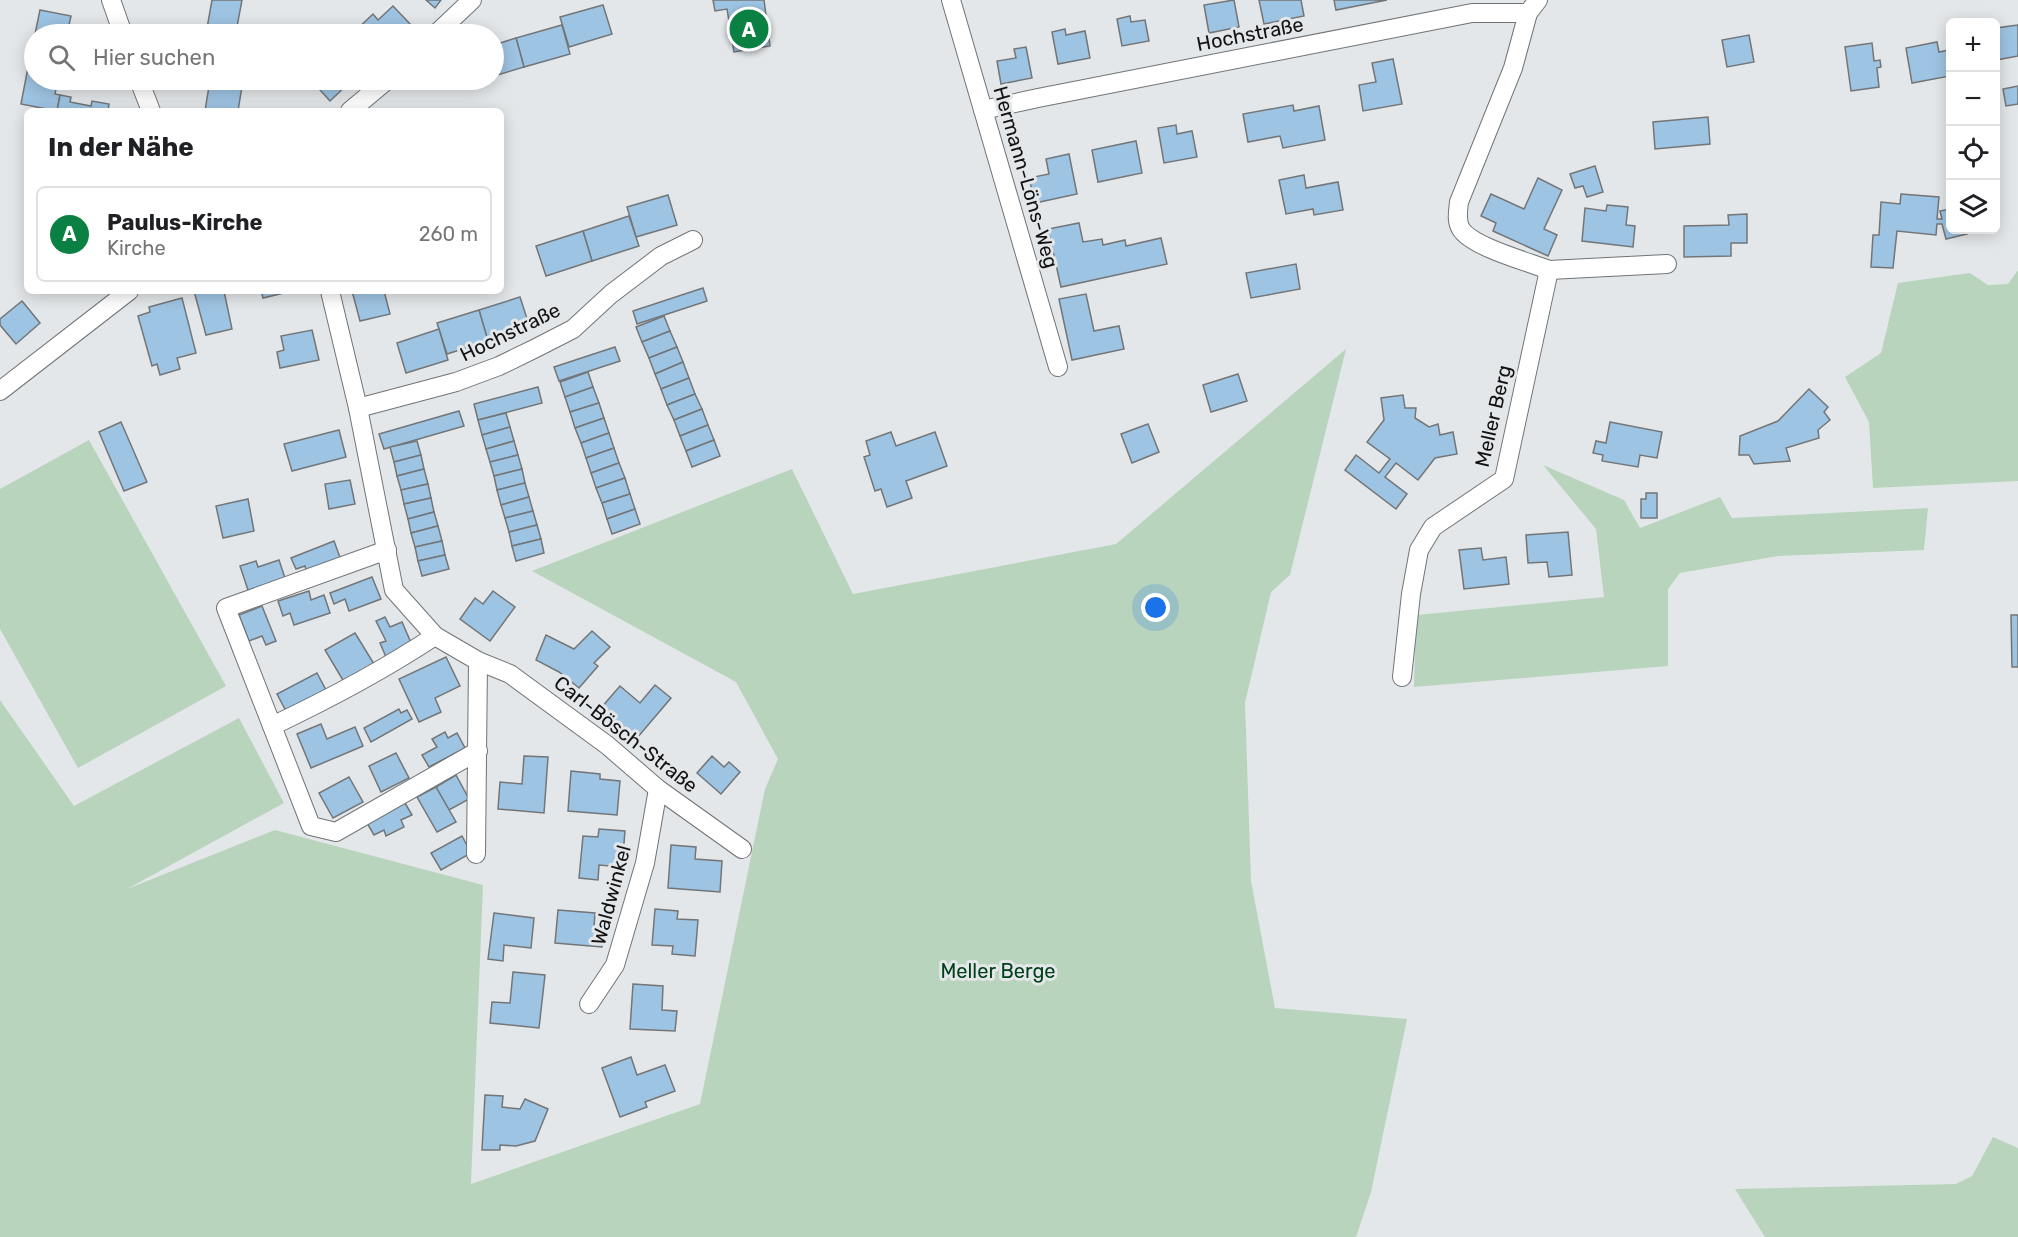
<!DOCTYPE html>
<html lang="de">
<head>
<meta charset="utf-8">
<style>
	:root { --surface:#fff; --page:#f2f2f2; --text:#202124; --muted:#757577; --line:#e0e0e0; --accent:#0b8043 }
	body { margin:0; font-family:Rubik,sans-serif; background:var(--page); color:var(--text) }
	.controls { position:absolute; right:18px; top:18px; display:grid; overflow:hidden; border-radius:9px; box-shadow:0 3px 15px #0003 }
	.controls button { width:54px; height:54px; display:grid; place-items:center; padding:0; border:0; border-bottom:2px solid var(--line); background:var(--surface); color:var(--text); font:30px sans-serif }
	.you { position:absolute; left:1156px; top:608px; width:21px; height:21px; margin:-15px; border:4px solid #fff; border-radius:50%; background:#1a73e8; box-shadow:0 0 0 9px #1a73e833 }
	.badge { display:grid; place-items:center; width:39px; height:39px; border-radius:50%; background:var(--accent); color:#fff; font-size:20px; font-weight:700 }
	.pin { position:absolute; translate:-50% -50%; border:3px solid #fff; box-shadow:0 2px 6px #0006 }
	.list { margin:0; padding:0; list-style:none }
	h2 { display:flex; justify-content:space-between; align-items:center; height:78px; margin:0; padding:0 24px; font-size:26px }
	h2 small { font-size:20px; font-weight:400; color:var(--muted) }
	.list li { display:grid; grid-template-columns:39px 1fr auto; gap:18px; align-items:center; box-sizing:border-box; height:96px; margin:0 12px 12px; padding:0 12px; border:2px solid var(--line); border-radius:9px }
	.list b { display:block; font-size:22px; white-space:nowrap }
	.list p { margin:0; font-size:20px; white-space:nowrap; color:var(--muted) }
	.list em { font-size:20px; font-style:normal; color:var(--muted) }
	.icon { flex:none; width:33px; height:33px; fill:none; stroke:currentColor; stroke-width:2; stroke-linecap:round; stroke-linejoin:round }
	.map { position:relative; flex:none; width:2018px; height:1237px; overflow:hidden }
	.search { position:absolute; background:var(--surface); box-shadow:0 3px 15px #0003; left:24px; top:24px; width:480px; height:66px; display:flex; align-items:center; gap:15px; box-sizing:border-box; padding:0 21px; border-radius:33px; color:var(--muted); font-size:22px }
	.panel { position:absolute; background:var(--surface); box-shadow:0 3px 15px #0003; left:24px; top:108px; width:480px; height:186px; border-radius:9px }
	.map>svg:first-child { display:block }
	.green { fill:#b8d4bd }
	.building { fill:#9ec4e3; stroke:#737678; stroke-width:1.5 }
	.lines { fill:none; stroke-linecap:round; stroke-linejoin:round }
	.street-casing { stroke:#717476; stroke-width:20 }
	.street { stroke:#fff; stroke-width:18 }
	.labels { text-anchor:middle; stroke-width:6; stroke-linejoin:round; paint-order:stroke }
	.street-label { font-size:20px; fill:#121213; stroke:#e4e7e9 }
	.park-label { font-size:20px; fill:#00401a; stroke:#e4e7e9 }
</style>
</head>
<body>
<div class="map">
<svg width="2018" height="1237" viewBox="0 0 2018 1237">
	<rect width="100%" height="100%" fill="#e4e7e9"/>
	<g class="green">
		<path d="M2018 270V481L1873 488 1869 422 1845 377 1881 353 1898 283 1970 273 1988 285 2008 284Z"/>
		<path d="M1346 349 1290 575 1271 592 1245 703 1251 881 1275 1008 1407 1019 1371 1192 1356 1237H0V700L74 806 239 718 284 803 127 889 275 830 483 885 471 1184 700 1104 765 789 778 759 736 682 532 571 792 469 853 594 1116 544Z"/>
		<path d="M89 440 226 686 78 768 0 629V489Z"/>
		<path d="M1543 465 1624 500 1640 528 1720 497 1732 518 1928 508 1924 550 1778 556 1680 573 1668 589V666L1414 687 1416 615 1604 597 1596 529Z"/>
		<path d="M1993 1137 2018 1148V1237H1765L1735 1189 1956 1184 1972 1176Z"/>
	</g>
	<g class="building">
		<path d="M212 0H242L236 32 207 28Z"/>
		<path d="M426 0H441L435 8Z"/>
		<path d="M713 0H764L770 46 734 52 727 9 715 11Z"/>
		<path d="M1234 0 1239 27 1209 33 1204 5Z"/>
		<path d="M1259 0H1301L1304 16 1264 24Z"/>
		<path d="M1334 0H1387L1336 10Z"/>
		<path d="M603 5 612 34 569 47 560 17Z"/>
		<path d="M393 6 411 25 402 34 353 33 373 14 378 20Z"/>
		<path d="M40 10 71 16 67 34H35Z"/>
		<path d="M1130 16 1131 22 1145 20 1149 41 1122 46 1117 19Z"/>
		<path d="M562 25 570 54 524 67 516 38Z"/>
		<path d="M2018 25V56L1996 60V28Z"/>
		<path d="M218 29 236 32 250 34H218Z"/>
		<path d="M1065 29 1066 35 1085 31 1090 58 1058 64 1052 32Z"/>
		<path d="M1749 35 1754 62 1727 67 1722 40Z"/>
		<path d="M34 36V80H58L55 94 60 95 57 111 21 104Z"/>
		<path d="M516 38 524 67 494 76V45Z"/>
		<path d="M1937 42 1939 52 1949 50 1950 76 1912 83 1906 48Z"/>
		<path d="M1872 43 1874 61 1880 60 1881 67 1877 68 1879 87 1851 91 1845 47Z"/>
		<path d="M1026 47 1032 78 1001 84 997 61 1016 58 1014 49Z"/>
		<path d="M1393 59 1402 104 1363 111 1359 85 1376 82 1372 63Z"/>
		<path d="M210 80H243L238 111H205Z"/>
		<path d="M311 80H348L350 82 330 101Z"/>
		<path d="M2018 86V104L2006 106 2003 89Z"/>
		<path d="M60 95 71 97 70 102 91 106 92 101 109 104 108 111H57Z"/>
		<path d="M1293 105 1294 111 1319 106 1325 140 1283 148 1280 136 1248 142 1243 114Z"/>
		<path d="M1708 117 1710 144 1655 149 1653 122Z"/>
		<path d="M1176 125 1177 134 1192 131 1197 157 1164 163 1158 128Z"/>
		<path d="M1136 141 1142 173 1098 182 1092 150Z"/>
		<path d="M1069 154 1077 194 1035 203 1029 178 1049 174 1046 159Z"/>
		<path d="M1595 166 1603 192 1587 197 1583 186 1575 188 1570 174Z"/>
		<path d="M1304 175 1306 188 1338 182 1343 210 1314 215 1313 209 1286 214 1279 180Z"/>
		<path d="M1538 178 1562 190 1544 229 1557 235 1548 256 1493 231 1496 223 1481 216 1491 194 1524 209Z"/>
		<path d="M1901 194 1939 197 1937 219H1942L1940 211 1950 209V230H1965L1967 234 1946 239 1942 224H1937L1936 235 1897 231 1893 268 1871 267 1873 235H1879L1881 202 1900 204Z"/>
		<path d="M668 195 677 225 636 237 627 207Z"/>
		<path d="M1607 205 1628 207 1626 225 1635 226 1633 247 1582 241 1585 208 1606 211Z"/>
		<path d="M1747 214V243H1731V256L1684 257V226L1729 225 1728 215Z"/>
		<path d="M629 216 639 246 592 261 583 231Z"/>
		<path d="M1079 223 1083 242 1102 239 1103 245 1125 240 1126 246 1161 238 1167 264 1061 287 1048 229Z"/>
		<path d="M583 231 592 261 546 276 536 246Z"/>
		<path d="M1296 264 1300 289 1251 298 1246 273Z"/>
		<path d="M703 288 707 301 637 324 633 311Z"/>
		<path d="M194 291H224L232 329 206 335Z"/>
		<path d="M261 291H292L263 298Z"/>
		<path d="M352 291H384L390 314 360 321Z"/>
		<path d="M1086 294 1094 331 1119 326 1124 349 1072 360 1059 299Z"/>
		<path d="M520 297 530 328 488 341 479 310Z"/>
		<path d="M182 298 196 353 177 358 180 369 160 375 157 364 152 366 138 316 150 312 149 307Z"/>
		<path d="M22 301 40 323 16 344 0 325V319Z"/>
		<path d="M479 310 488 341 447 354 437 323Z"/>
		<path d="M664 316 670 331 642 342 636 327Z"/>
		<path d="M439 329 448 360 406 373 397 343Z"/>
		<path d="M312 330 319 360 280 368 277 352 284 350 281 336Z"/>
		<path d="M670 331 677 347 649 358 642 342Z"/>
		<path d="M615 347 620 361 559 381 554 367Z"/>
		<path d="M677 347 683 362 655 374 649 358Z"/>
		<path d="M683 362 689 378 661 389 655 374Z"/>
		<path d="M588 372 593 387 565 397 560 382Z"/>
		<path d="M1238 374 1247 401 1211 412 1203 385Z"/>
		<path d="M689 378 695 394 667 405 661 389Z"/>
		<path d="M538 387 542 403 478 420 474 404Z"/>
		<path d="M593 387 599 403 570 412 565 397Z"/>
		<path d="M1809 389 1828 407 1824 412 1830 420 1818 430 1819 438 1786 448 1790 461 1754 464 1749 455H1739L1740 436 1778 421Z"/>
		<path d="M695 394 702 409 674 420 667 405Z"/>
		<path d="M1403 395 1405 408H1416L1415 418 1429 427 1438 424 1440 435 1453 432 1457 454 1435 458 1418 480 1396 463 1385 477 1407 494 1396 509 1345 470 1356 455 1379 473 1390 459 1367 442 1384 420 1381 398Z"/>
		<path d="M599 403 604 418 575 428 570 412Z"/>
		<path d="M702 409 708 425 680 436 674 420Z"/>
		<path d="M459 411 464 426 384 449 379 434Z"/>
		<path d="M506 413 510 427 482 435 478 420Z"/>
		<path d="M604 418 609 433 581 443 575 428Z"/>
		<path d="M121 422 147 482 124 491 99 432Z"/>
		<path d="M1610 422 1662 432 1657 458 1640 455 1638 467 1602 461 1603 455 1593 453 1596 441 1606 443Z"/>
		<path d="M1148 424 1159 452 1132 463 1121 434Z"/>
		<path d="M708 425 714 440 686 451 680 436Z"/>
		<path d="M510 427 514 441 486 449 482 435Z"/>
		<path d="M339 430 346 457 292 471 284 444Z"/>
		<path d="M891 432 896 446 935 432 947 466 906 481 912 498 887 507 881 489 875 491 864 457 870 455 866 441Z"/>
		<path d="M609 433 614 448 586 458 581 443Z"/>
		<path d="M714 440 720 456 692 467 686 451Z"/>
		<path d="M417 441 421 455 394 462 390 447Z"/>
		<path d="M514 441 518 455 490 462 486 449Z"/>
		<path d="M614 448 619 463 591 473 586 458Z"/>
		<path d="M421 455 424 469 397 476 394 462Z"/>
		<path d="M518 455 522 469 494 476 490 462Z"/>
		<path d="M619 463 625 478 596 488 591 473Z"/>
		<path d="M424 469 428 484 401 490 397 476Z"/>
		<path d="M522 469 525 483 497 490 494 476Z"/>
		<path d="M625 478 630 494 602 503 596 488Z"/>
		<path d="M350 480 355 504 329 509 325 484Z"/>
		<path d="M525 483 529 497 501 505 497 490Z"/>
		<path d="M428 484 431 498 404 504 401 490Z"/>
		<path d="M1646 493H1657V518H1641V499H1646Z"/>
		<path d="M630 494 635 509 607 519 602 503Z"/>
		<path d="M529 497 533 511 505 518 501 505Z"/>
		<path d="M431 498 434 512 408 519 404 504Z"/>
		<path d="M248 499 254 531 223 538 216 506Z"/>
		<path d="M635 509 640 524 612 534 607 519Z"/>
		<path d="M533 511 537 525 509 532 505 518Z"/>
		<path d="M434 512 438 526 411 533 408 519Z"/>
		<path d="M537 525 541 539 512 546 509 532Z"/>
		<path d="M438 526 442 541 415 547 411 533Z"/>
		<path d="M1568 532 1572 575 1549 577 1547 562 1528 563 1526 535Z"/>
		<path d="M541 539 544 553 516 561 512 546Z"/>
		<path d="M334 541 341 560 307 573 305 566 296 569 291 558Z"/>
		<path d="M442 541 445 555 418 561 415 547Z"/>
		<path d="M1481 548 1483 560 1506 557 1509 584 1464 589 1459 550Z"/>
		<path d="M445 555 449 569 422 576 418 561Z"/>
		<path d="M279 560 286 581 249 593 240 566 256 561 258 567Z"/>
		<path d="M372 577 381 599 349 611 345 599 334 604 330 593Z"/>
		<path d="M309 591 311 600 324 595 330 613 294 625 290 613 283 616 278 601Z"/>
		<path d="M493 591 515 607 490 641 460 619 475 598 483 604Z"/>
		<path d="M262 606 276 641 266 645 262 636 249 641 239 615Z"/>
		<path d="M2011 615H2018V667H2012Z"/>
		<path d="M385 617 390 627 402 622 412 645 386 657 380 643 386 641 376 621Z"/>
		<path d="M592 631 610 647 594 663 598 666 579 688 559 672 536 660 546 635 574 649Z"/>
		<path d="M355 633 374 664 344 682 325 650Z"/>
		<path d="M446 657 460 686 435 698 441 712 419 722 399 679Z"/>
		<path d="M317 673 326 690 286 711 277 694Z"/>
		<path d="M655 685 671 698 637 738 601 708 620 686 640 703Z"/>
		<path d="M399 709 401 713 407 710 412 719 371 742 364 728Z"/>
		<path d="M321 724 327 739 355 727 363 746 311 768 297 734Z"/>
		<path d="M445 732 448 738 457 733 465 748 429 767 422 755 437 747 432 739Z"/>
		<path d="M396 753 409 778 381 792 369 766Z"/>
		<path d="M524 756 548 757 544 813 498 809 500 782 522 784Z"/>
		<path d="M712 756 724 767 729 762 740 772 721 794 697 773Z"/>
		<path d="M571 771 600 774V779L620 781 617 815 568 811Z"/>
		<path d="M456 775 469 799 449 810 436 787Z"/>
		<path d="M349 777 363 802 333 818 319 793Z"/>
		<path d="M436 787 456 822 437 832 417 797Z"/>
		<path d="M405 803 412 815 401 820 404 827 386 836 384 830 374 835 367 823Z"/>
		<path d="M599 829 625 831 622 867 599 865 598 880 579 878 583 836 598 837Z"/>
		<path d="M462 836 471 853 441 870 431 853Z"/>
		<path d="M671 845 696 847 695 859 722 861 720 892 668 888Z"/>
		<path d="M655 909 678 911 677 919 698 920 695 956 672 954 673 946 652 945Z"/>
		<path d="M558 910 595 913 594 928 604 929 602 947 555 943Z"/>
		<path d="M494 913 534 918 531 948 504 945 503 961 488 959Z"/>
		<path d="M513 972 545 975 539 1028 490 1023 492 1002 510 1003Z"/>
		<path d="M633 984 663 986 662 1010 677 1011 675 1031 630 1029Z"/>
		<path d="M631 1057 637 1075 665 1065 675 1091 645 1102 647 1107 620 1117 602 1068Z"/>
		<path d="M485 1095 503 1096 502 1107 520 1109 525 1099 548 1109 535 1141 516 1146 500 1145V1150H482Z"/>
	</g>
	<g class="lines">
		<g class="street-casing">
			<g id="street">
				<path d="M111 0 123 34"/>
				<path d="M951 0 1058 367"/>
				<path d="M436 34 472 0"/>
				<path d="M139 80 151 111"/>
				<path d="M983 110 1038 98 1472 13H1528"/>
				<path d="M350 111 387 80"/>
				<path d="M1549 270 1667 264"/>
				<path d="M330 291 358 408 394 590 435 636 478 661 510 674 607 745 658 789 742 849"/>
				<path d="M0 391 129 291"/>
				<path d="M358 408 456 382 499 366 536 348 573 329 611 294 661 256 693 240"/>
				<path d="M387 550 226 608 311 826 336 832 478 751"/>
				<path d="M1402 677 1411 594 1419 550 1433 527 1504 479 1549 270C1529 262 1472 247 1461 229 1456 221 1458 212 1459 202L1513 68 1528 13 1538 0"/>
				<path d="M272 726C329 699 382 671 435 636"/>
				<path d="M476 854 478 661"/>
				<path d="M589 1004 615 965 645 863 658 789"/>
			</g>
		</g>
		<use href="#street" class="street"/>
	</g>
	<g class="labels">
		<g class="street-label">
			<text transform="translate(1250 34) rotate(-11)" y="7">Hochstraße</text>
			<text transform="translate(1026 177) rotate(74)" y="7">Hermann-Löns-Weg</text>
			<text transform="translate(510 332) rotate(-26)" y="7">Hochstraße</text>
			<text transform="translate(1493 416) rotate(-77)" y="7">Meller Berg</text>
			<text transform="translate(626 734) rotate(38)" y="7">Carl-Bösch-Straße</text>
			<text transform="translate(611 895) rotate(-75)" y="7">Waldwinkel</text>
		</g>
		<g class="park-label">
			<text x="998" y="978">Meller Berge</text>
		</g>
	</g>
</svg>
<div class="controls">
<button>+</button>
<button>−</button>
<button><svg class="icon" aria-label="locate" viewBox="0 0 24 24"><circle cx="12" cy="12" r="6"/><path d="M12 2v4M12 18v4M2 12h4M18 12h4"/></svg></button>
<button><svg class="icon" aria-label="layers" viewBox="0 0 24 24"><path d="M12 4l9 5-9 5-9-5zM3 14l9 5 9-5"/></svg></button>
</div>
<div class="you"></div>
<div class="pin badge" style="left:749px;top:29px">A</div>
<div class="search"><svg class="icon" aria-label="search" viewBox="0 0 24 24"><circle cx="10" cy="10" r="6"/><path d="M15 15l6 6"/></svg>Hier suchen</div>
<section class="panel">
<h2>In der Nähe<small></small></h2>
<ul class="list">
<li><span class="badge">A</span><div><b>Paulus-Kirche</b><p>Kirche</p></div><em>260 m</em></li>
</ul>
</section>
</div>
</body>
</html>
